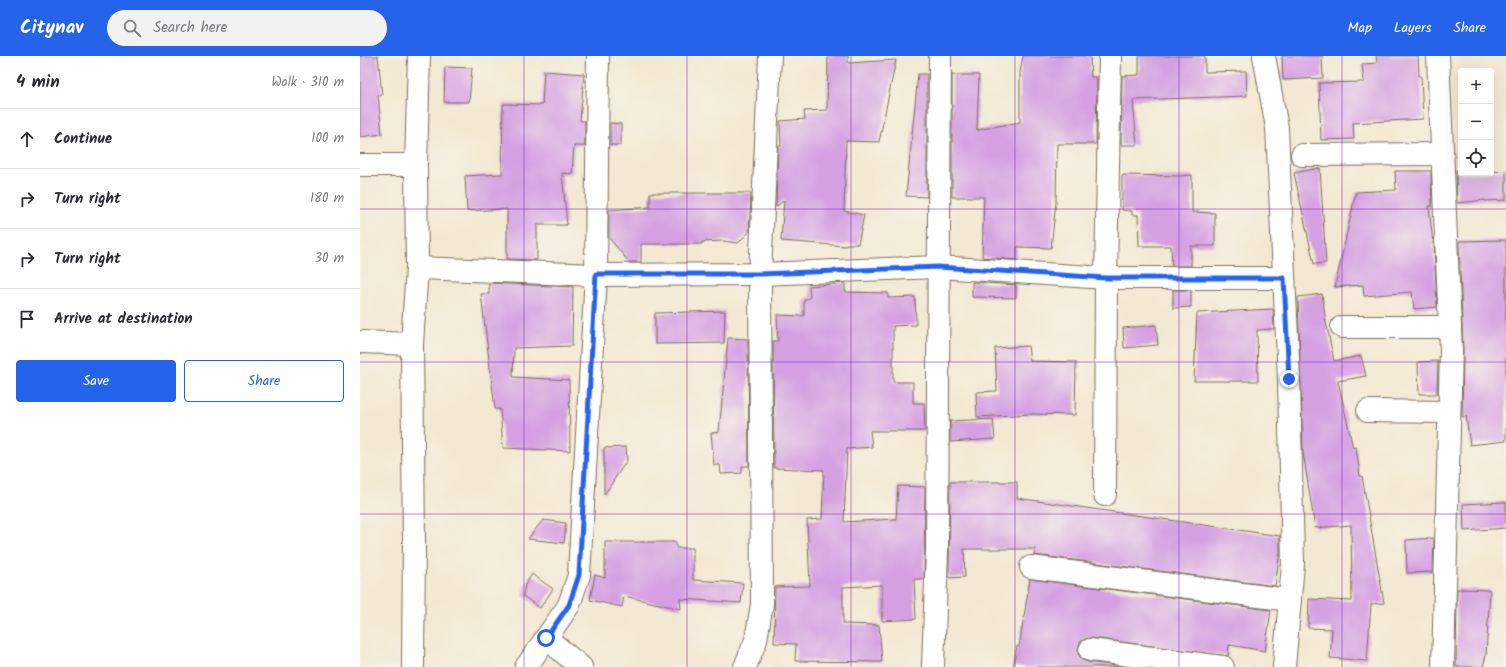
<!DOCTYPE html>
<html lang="en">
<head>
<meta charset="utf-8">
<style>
	:root { --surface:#fff; --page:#f2f2f3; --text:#2b2b33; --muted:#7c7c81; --line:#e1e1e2; --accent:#2563eb }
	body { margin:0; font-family:Kalam,sans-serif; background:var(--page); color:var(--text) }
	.controls { position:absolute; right:12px; top:12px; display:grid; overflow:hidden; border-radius:4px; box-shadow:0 4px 16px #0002 }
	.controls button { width:36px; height:36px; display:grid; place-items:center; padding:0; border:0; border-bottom:1px solid var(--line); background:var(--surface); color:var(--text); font:20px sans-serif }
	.stop { position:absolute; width:12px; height:12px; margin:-9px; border:3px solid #2563eb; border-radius:50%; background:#fff }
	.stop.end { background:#2563eb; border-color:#fff; box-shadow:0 1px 4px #0008 }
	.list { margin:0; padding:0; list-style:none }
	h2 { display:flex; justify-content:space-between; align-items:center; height:52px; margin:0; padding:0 16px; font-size:17px }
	h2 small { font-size:13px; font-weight:400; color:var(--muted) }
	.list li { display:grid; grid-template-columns:26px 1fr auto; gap:12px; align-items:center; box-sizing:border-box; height:60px; padding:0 16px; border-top:1px solid var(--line) }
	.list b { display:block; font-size:15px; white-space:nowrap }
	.list em { font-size:13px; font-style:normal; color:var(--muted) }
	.actions { display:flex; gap:8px; padding:12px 16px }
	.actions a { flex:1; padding:9px 0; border:1px solid var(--accent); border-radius:4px; text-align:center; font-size:14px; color:var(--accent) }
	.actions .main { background:var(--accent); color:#fff }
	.icon { flex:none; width:22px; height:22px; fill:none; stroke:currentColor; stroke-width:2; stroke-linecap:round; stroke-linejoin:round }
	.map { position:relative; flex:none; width:1146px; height:611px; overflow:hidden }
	header { display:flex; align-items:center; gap:24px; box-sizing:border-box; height:56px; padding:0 20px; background:var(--accent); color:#fff }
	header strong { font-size:19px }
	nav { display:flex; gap:22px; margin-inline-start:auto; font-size:14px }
	.search { width:280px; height:36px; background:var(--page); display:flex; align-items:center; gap:10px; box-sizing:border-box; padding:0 14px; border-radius:22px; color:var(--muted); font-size:15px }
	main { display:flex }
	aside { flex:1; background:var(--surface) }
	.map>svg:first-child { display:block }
	.building { fill:#d4a0e2 }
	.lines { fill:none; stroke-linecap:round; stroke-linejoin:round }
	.street-casing { stroke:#7b6c5d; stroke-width:24 }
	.street { stroke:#fff; stroke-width:22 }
	.route { stroke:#2563eb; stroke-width:5 }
	.grid { fill:none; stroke:#7b2cbf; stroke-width:1; stroke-opacity:0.55 }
</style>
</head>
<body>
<header>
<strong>Citynav</strong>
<div class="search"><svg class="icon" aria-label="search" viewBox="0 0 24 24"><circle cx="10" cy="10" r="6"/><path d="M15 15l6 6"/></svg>Search here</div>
<nav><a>Map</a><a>Layers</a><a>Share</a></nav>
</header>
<main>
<aside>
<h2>4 min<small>Walk · 310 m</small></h2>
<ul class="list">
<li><svg class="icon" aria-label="ahead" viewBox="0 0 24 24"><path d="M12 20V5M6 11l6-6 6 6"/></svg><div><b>Continue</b></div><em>100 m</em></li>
<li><svg class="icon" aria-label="right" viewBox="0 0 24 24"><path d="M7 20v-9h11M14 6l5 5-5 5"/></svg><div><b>Turn right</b></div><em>180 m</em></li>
<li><svg class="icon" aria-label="right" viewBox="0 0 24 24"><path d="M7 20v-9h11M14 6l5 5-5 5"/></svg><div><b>Turn right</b></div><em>30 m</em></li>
<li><svg class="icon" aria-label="arrive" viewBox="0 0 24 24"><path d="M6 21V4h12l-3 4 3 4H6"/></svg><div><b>Arrive at destination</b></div></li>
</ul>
<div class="actions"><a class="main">Save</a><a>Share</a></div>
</aside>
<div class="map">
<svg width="1146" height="611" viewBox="0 0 1146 611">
	<rect width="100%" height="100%" fill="#f7f3e8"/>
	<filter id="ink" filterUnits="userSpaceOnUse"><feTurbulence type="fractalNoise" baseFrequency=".025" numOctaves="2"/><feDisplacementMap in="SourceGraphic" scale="8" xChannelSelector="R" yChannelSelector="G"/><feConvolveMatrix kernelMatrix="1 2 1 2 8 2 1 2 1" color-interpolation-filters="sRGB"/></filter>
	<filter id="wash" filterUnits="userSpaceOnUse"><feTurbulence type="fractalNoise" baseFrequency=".012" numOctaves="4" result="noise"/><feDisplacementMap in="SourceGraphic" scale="16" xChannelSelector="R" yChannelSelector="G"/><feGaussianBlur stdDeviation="0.9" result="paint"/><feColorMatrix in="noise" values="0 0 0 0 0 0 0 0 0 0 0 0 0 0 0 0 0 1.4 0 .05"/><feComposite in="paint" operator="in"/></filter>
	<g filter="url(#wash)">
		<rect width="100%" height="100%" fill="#f3e8d2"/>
		<g id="blocks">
			<g class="building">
				<path d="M0 0H18L22 39H18L22 78 0 81Z"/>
				<path d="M468 0H488V7L536 4 519 86 486 85 484 155 504 159 498 188H486V190L421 185 424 144 416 151 418 90H421L420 65 445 63 444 55 467 54Z"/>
				<path d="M663 0H730L731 21H737L736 88H697L696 146 691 192 657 191V204L622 201 624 141H592V19H619L617 74 660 66V16Z"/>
				<path d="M779 0H845V16L886 15 887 40 773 44 777 89H761L762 20 779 19Z"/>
				<path d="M922 0H962L963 22 923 24Z"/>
				<path d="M1016 0H1058L1059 20H1061L1063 63 993 67 994 83 961 84 959 27 1004 26 1002 8 1017 7Z"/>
				<path d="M85 11 112 12 109 46H84Z"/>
				<path d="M184 15 224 18 220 65H225V90H214L212 118 202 117 207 169H177V204L147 203V153L107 155 105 120 142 118 143 48 182 49Z"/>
				<path d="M558 18H567V141L546 140Z"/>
				<path d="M250 67 261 68V89H250Z"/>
				<path d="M960 112 966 207 954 208 934 117Z"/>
				<path d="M1096 114H1101V118L1131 117V116L1146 115V144L1125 145V144L1097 147Z"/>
				<path d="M1035 115H1071L1072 150H1069L1073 188H1074L1077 251 1054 253 1052 236 1004 240 1003 229 975 231 996 136 1036 134Z"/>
				<path d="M762 119 820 120 832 119V156L855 157V190H831V210H812L811 190H779L778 159H772V155L762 154Z"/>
				<path d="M290 137H391L389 176 378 187 363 185 342 186V188H281V206H269L249 182V154L290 151Z"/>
				<path d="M1146 184V385L1110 389 1106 360 1102 361 1103 293 1099 185Z"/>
				<path d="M612 226 656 229V242L612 241Z"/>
				<path d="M129 227 213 231 212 290 154 292 153 321 209 324 210 395 143 392 140 353H135L121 238H129Z"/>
				<path d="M485 227V236L528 237V242L555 241 556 269 533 270V326H553V347H564L565 375H510L512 391 487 393 484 466 536 463 538 430 565 431 564 523H554L556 563 522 565V529L483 531V568L519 569 522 606 435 605 436 588 414 587 415 531 450 530 447 464 462 463 464 414 414 412 413 285H418L417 259 444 260V244L450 241 449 230Z"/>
				<path d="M813 234H831V251L813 252Z"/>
				<path d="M962 238 966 266 974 305 1001 300 1006 320 978 325 993 392 996 391 1000 420H1002L1024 547 1011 548 1007 605 970 602 972 573 948 572 949 543 992 545 991 469 955 472 943 396 938 241Z"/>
				<path d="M913 253 914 273 897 274 898 325H834L837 257Z"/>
				<path d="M365 255 364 287 295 288V257Z"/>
				<path d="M796 269 798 289 764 292 763 272Z"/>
				<path d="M368 282 388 283 389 410H382V417L361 418 360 409H354L351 377 359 376Z"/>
				<path d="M668 290 670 305 716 306 715 359 673 358 617 361 616 336 637 335 635 292Z"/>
				<path d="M1078 305 1077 338H1059L1058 306Z"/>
				<path d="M633 363 635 383 590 386V365Z"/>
				<path d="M266 391 267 404 244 439V392Z"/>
				<path d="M590 426H657V442L920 480V496L915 530 674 499 675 493H604L605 521 589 522Z"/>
				<path d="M1146 446V472L1104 475 1103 448Z"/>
				<path d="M183 464 206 467 204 487 168 483Z"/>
				<path d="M1074 482 1073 516 1047 517 1046 484Z"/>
				<path d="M245 486H316V492H333V524L383 527 381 547 320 543 321 553 264 540 262 551 230 544 235 519 245 522Z"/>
				<path d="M172 518 193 533 180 552 163 540 165 529Z"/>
				<path d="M670 523 911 554 905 595 869 589 868 600 731 582 725 583 720 586 718 592V598L722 604 728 606 764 611H653L657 590 659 591Z"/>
				<path d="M1097 533 1130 534 1126 599 1123 611H1096Z"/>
			</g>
		</g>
	</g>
	<g filter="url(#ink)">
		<use href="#blocks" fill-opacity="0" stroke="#7b6c5d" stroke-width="1"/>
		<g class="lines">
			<g class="street-casing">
				<g id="street">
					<path d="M904 0 917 72 929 323 933 508 924 611"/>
					<path d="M1078 0 1091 294 1083 611"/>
					<path d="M942 99 1082 98"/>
					<path d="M0 109H56"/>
					<path d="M57 212 236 219 400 218 578 211 746 222H924"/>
					<path d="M982 271H1090"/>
					<path d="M0 286 52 288"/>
					<path d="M1008 355 1089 356"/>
					<path d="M745 439 746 222 750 0"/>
					<path d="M671 511 930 544"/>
					<path d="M186 582 221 611"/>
					<path d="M730 594 863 611"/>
					<path d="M53 611 54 486 52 288 57 212 56 109 59 0"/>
					<path d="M166 611 209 549 219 519 236 219 238 0"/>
					<path d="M385 611 396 584 402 548 400 218 410 0"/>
					<path d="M573 611 577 494 580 0"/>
				</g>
			</g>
			<use href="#street" class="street"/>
		</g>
	</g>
	<g class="lines" filter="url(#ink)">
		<path class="route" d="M186 582 209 549 219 519 236 218H400L578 211 746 222H924L929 323"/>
	</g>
	<path class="grid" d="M164 0V611M327 0V611M491 0V611M655 0V611M819 0V611M982 0V611M0 153H1146M0 306H1146M0 458H1146"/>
</svg>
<div class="controls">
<button>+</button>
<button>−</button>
<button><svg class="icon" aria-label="locate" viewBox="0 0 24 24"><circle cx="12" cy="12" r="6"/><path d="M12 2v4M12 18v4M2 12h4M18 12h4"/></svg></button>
</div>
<div class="stop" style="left:186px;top:582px"></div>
<div class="stop end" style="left:929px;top:323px"></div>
</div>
</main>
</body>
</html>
